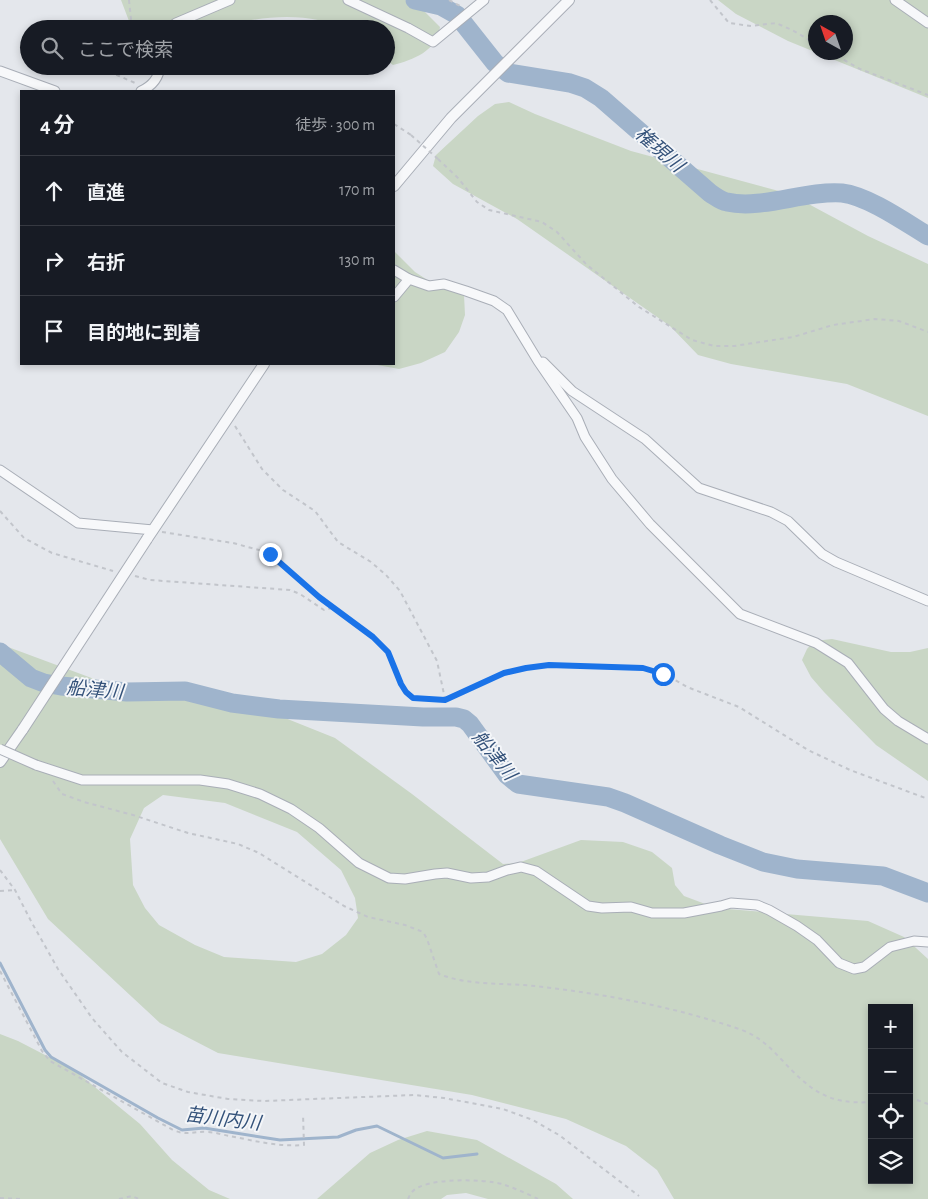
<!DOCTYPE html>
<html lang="ja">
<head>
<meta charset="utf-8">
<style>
	:root { --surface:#171b24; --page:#20242c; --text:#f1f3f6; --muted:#9ea1a6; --line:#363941 }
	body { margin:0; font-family:"Alegreya Sans","Noto Sans JP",sans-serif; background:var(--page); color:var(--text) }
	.controls { position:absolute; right:15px; bottom:15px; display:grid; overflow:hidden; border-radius:0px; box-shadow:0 2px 8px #0003 }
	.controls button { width:45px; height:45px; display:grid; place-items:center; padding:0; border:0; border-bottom:1px solid var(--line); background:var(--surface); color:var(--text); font:25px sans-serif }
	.compass { position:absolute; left:808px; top:15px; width:45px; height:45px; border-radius:50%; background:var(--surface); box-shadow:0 2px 8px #0003; rotate:320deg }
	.stop { position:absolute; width:15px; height:15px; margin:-11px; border:4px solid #1a73e8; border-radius:50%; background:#fff }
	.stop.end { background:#1a73e8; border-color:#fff; box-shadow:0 1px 5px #0008 }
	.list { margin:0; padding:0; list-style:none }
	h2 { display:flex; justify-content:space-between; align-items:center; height:65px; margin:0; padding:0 20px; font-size:21px }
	h2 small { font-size:16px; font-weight:400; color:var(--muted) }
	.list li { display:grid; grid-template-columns:32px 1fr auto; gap:15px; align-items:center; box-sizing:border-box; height:70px; padding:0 20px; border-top:1px solid var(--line) }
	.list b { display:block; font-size:19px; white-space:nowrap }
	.list em { font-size:16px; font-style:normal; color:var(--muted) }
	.icon { flex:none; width:28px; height:28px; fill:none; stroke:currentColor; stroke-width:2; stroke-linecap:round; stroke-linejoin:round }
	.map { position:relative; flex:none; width:928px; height:1199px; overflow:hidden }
	.search { position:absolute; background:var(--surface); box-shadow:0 2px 8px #0003; left:20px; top:20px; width:375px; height:55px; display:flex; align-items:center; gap:12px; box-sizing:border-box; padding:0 18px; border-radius:28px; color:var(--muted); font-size:19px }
	.panel { position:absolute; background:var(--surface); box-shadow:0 2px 8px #0003; left:20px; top:90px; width:375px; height:275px; border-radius:0px }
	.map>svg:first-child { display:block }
	.green { fill:#c9d6c5; fill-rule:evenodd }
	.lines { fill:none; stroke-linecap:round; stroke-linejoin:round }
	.stream { stroke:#9fb4cc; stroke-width:3 }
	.river { stroke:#9fb4cc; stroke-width:19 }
	.minor-casing { stroke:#a9aeb7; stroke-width:11 }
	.tertiary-casing { stroke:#a9aeb7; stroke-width:12 }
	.path { stroke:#c2c5cb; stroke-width:2; stroke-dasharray:4 4; stroke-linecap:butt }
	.minor { stroke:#f7f8fa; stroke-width:9 }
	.tertiary { stroke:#f7f8fa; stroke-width:10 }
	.minor-bridge-casing { stroke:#a9aeb7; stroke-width:11; stroke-linecap:butt }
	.tertiary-bridge-casing { stroke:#a9aeb7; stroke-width:12; stroke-linecap:butt }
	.path-bridge { stroke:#c2c5cb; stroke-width:2; stroke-dasharray:4 4; stroke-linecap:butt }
	.minor-bridge { stroke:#f7f8fa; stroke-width:9 }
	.tertiary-bridge { stroke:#f7f8fa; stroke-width:10 }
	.route { stroke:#1a73e8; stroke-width:6 }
	.labels { text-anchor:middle; stroke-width:4; stroke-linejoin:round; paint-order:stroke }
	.water-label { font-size:19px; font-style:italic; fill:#34527a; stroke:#f4f6f9 }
</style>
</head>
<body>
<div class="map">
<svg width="928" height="1199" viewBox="0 0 928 1199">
	<rect width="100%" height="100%" fill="#e4e7ec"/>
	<g class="green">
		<path d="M121 0H405L422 9 440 27C437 51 413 60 393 65L386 60V29C375 29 345 31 335 29 329 27 324 22 318 20 291 14 247 17 222 29H134L129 21Z"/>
		<path d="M718 0H928V98L788 41 736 14ZM816 22H846V52H816Z"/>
		<path d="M509 102 535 114 631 151 790 194 868 236 928 264V416L847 384 731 364 698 355 670 326 517 219 453 184 433 166 436 155 478 116 495 104Z"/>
		<path d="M394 251 415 272 429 281 464 295 465 315 459 332 445 352 421 363 399 369 372 364H394Z"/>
		<path d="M832 639 891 652H910L928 648V781L876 745 824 692 811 677 802 660 807 649 814 641Z"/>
		<path d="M0 644 105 683 285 718 335 738 412 794 503 864 518 863 581 840 623 842 652 852 672 868 675 885 684 896 716 908 868 921 904 937 928 959V1199H674L657 1170 626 1146 566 1119 472 1095 218 1053 160 1023 48 919 0 839ZM163 795 225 803 297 832 341 870 355 898 358 918 346 935 322 954 296 962 224 957 195 945 159 925 145 908 133 885 130 839 144 808ZM872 1008H909V1180H872Z"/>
		<path d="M0 1034 18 1041 74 1070 140 1124 172 1160 209 1190 230 1199H0Z"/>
		<path d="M427 1131 477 1140 556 1184 573 1199H488L466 1193 447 1195 441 1199H317L370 1153 398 1140Z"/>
	</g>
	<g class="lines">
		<path class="stream" d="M0 963 45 1050 51 1057 158 1118 182 1130 204 1128 280 1140 338 1137 356 1130 377 1126 443 1158 477 1154"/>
		<g class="river">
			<path d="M415 0 441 6 457 15 495 63 508 73 570 83 585 88 601 98 710 193C715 196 721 201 727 202 761 210 806 190 842 193 868 196 905 222 928 236"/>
			<path d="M0 652 31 678 44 683 61 686 127 692 185 691 232 703 279 709 423 717H456L464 719 470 724 507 775 518 784 608 797 625 803 720 845 763 862 797 869 883 876 928 893"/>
		</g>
		<g class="minor-casing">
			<g id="minor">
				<path d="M348 0 408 28 433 42 484 0"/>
				<path d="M895 0 928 23"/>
				<path d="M169 29 176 23 230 0"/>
				<path d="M0 71 55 91"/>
				<path d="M141 91C152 86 159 78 160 66"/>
				<path d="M394 270 409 279 429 286 444 284 466 291 494 301 507 310 538 361 577 418 585 437 612 479 650 524 740 614 816 643 848 663 884 709 898 721 928 739"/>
				<path d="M394 297 409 279"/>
				<path d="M543 362 572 391 645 439 699 488 771 512 788 521 822 554 836 562 928 601"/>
				<path d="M0 470 78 523 153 530"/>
				<path d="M36 765 82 780H200L228 784 260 794 291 809 319 828 359 863 389 878 405 879 435 874 447 873 471 878 488 877 507 870 521 867 536 871 588 906 602 908 631 907 652 913H684L721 906 731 903 757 905 769 910 797 926 817 940 839 963 854 969 864 967 890 947 914 941 928 942"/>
			</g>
		</g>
		<g class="tertiary-casing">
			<g id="tertiary">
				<path d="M394 186 451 118 569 0"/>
				<path d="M147 539 264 364"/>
				<path d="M0 762 23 729"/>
			</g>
		</g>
		<g class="path">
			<path d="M129 0 132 29"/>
			<path d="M449 0 460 6"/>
			<path d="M710 0 729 23 751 26 776 23 792 30 816 44"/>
			<path d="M830 52 860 69 928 95"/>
			<path d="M103 66 110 72 135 83"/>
			<path d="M394 124 411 135"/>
			<path d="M438 159 458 178 477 202 489 210 542 222 557 232 586 264 639 307 692 340 714 346H734L793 337 833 325 875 319 899 321 928 332"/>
			<path d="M235 426 262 469 283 490 315 511 338 542 371 562 386 575 400 591 437 661 445 699"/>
			<path d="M0 511 24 538 52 553 113 571"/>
			<path d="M162 532 233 543 270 553 332 608"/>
			<path d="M135 576 150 580 290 590 300 594 324 610 332 608 373 637 388 652 401 684 406 692 413 698 445 699 504 673 526 668 549 665 643 668 663 673 687 687 739 707 808 750 850 770 928 799"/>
			<path d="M53 781 62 794 84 802 133 815 188 833 238 844 259 853 344 906 368 917 405 925 423 932 427 939 439 974C472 987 508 982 543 987 611 995 678 1008 742 1030 758 1036 770 1047 781 1059 810 1090 827 1105 872 1102"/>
			<path d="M0 870 15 890 32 923 58 969 92 1018 122 1052 162 1083 188 1092 228 1099 264 1101 414 1095 444 1098 503 1109 533 1120 559 1135 639 1196"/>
			<path d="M0 891 15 890"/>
			<path d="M0 971 42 1051 50 1061 173 1130C187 1136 193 1131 207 1132 215 1132 223 1135 230 1136 255 1141 279 1147 304 1145L303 1114"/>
			<path d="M909 1100H917L928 1104"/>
			<path d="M0 1198 20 1199"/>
			<path d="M119 1199 132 1196 139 1199"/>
			<path d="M408 1199C409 1197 410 1194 412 1192 425 1177 484 1179 502 1184 514 1188 526 1193 538 1199"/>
		</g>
		<use href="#minor" class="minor"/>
		<use href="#tertiary" class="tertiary"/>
		<g class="minor-bridge-casing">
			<path id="minor-bridge" d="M0 749 36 765"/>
		</g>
		<g class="tertiary-bridge-casing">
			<path id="tertiary-bridge" d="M23 729 147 539"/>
		</g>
		<path class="path-bridge" d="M411 135 438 159"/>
		<use href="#minor-bridge" class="minor-bridge"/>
		<use href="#tertiary-bridge" class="tertiary-bridge"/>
	</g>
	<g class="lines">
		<path class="route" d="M270 554 319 597 373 637 388 652 401 684 406 692 413 698 445 700 504 673 526 668 549 665 643 668 663 674"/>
	</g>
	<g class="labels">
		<g class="water-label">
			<text transform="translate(660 149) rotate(41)" y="7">権現川</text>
			<text transform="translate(95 689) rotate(5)" y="7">船津川</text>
			<text transform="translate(495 755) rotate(51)" y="7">船津川</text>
			<text transform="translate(223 1118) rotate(7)" y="7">苗川内川</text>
		</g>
	</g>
</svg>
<div class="controls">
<button>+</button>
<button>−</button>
<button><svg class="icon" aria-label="locate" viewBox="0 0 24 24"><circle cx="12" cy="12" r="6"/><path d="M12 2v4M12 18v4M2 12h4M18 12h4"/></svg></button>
<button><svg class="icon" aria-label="layers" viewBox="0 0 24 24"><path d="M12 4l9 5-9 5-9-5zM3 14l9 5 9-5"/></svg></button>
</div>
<svg class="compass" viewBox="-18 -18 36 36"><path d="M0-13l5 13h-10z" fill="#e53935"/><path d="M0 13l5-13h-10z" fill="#9ea1a6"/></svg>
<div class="stop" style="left:663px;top:674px"></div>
<div class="stop end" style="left:270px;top:554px"></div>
<div class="search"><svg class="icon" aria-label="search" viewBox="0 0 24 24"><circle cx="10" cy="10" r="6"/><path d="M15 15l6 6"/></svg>ここで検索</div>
<section class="panel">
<h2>4 分<small>徒歩 · 300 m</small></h2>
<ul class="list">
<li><svg class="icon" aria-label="ahead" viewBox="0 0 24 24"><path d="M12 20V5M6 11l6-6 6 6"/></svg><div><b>直進</b></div><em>170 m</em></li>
<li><svg class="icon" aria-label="right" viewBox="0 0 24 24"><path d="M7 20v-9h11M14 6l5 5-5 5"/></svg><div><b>右折</b></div><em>130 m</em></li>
<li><svg class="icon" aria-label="arrive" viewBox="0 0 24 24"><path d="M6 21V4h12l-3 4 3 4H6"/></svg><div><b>目的地に到着</b></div></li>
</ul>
</section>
</div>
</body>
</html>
